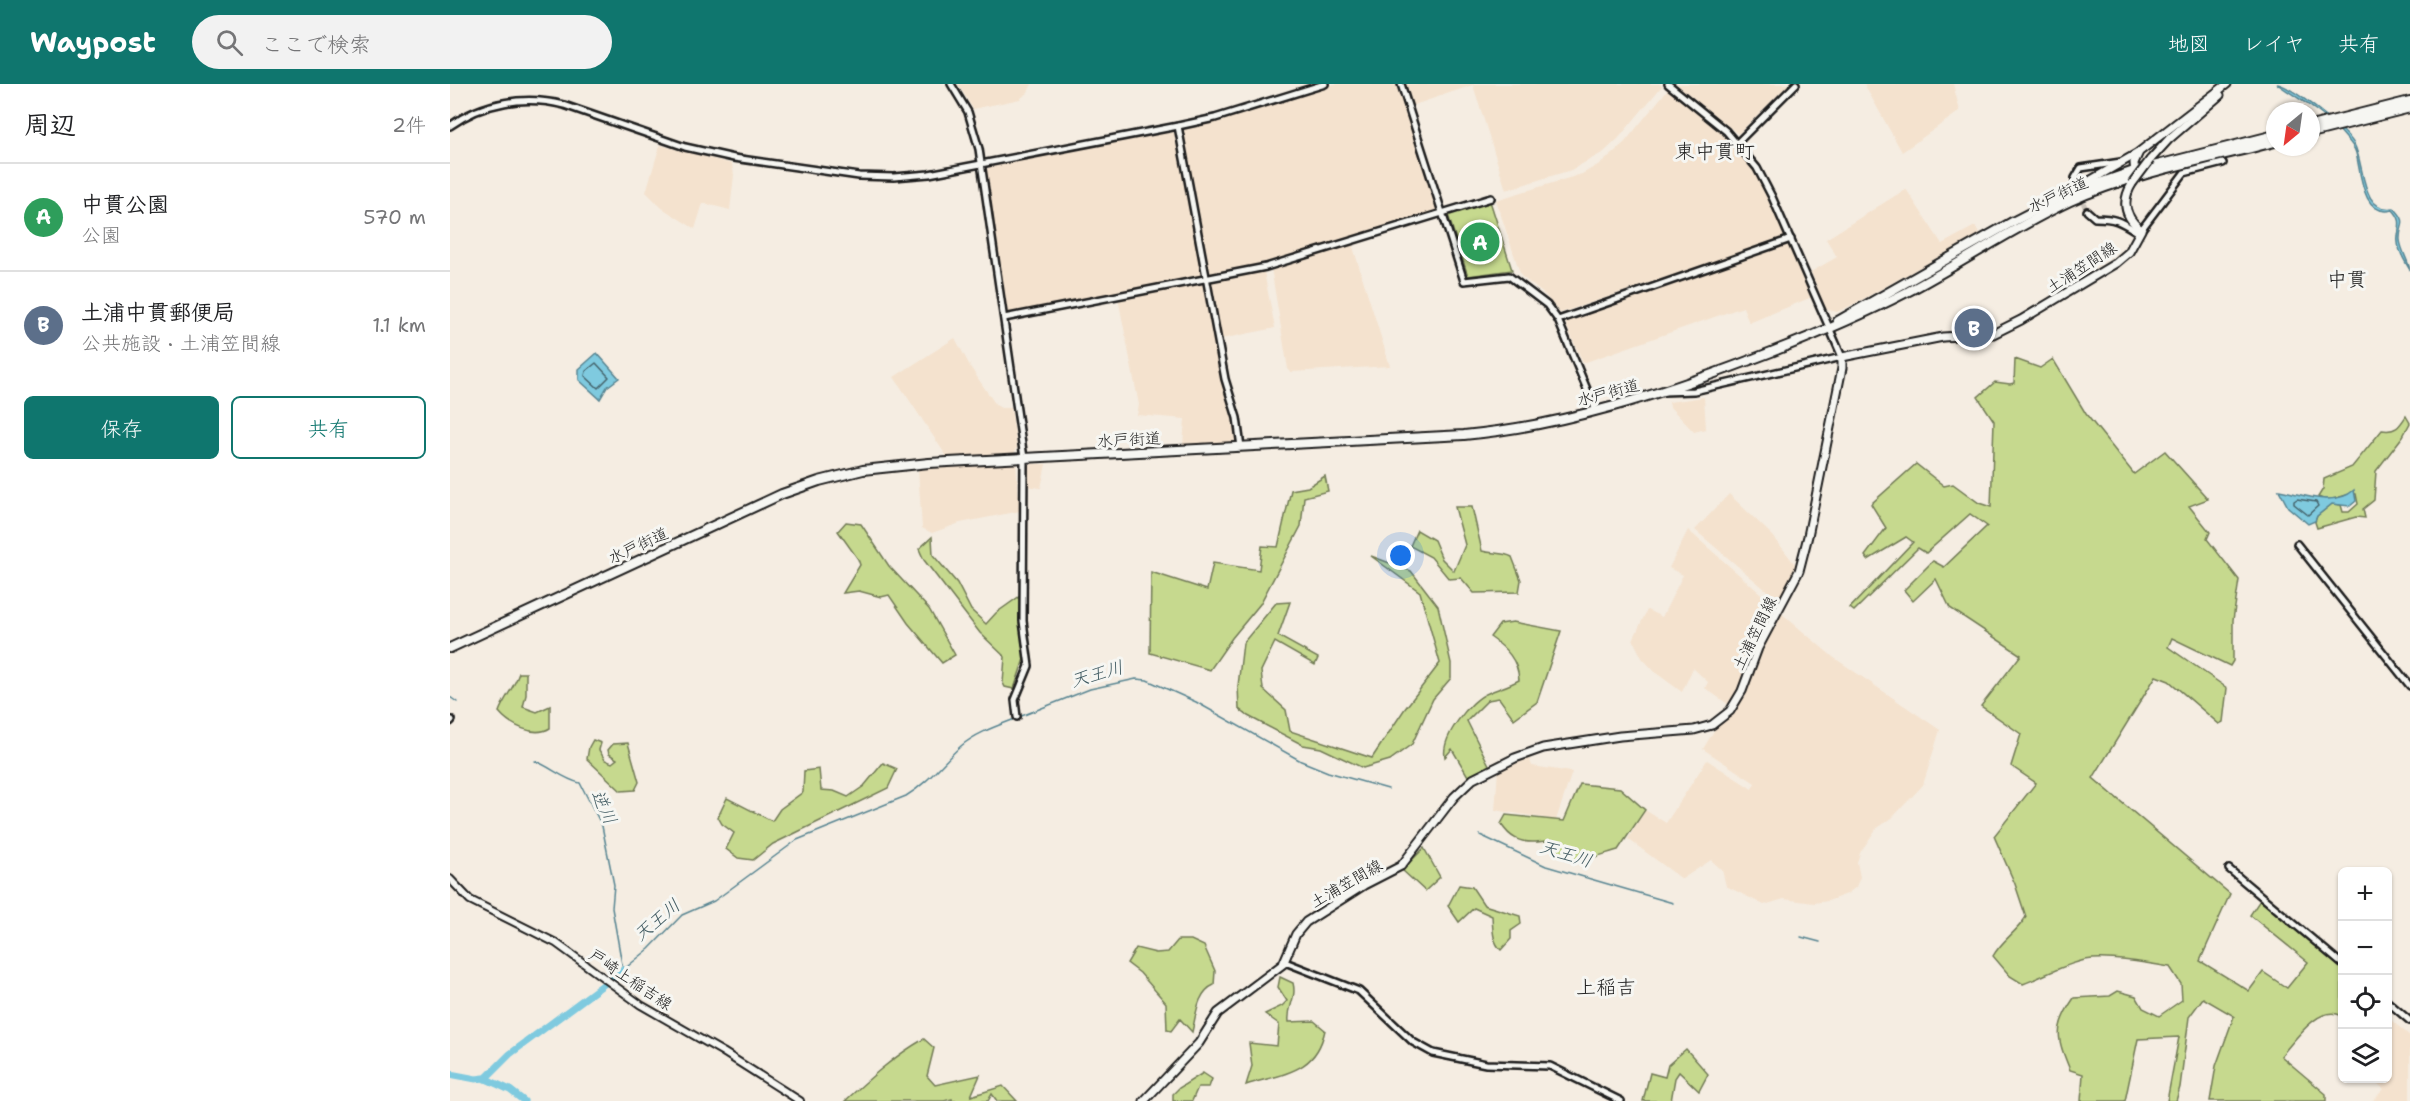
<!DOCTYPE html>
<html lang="ja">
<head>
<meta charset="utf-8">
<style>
	:root { --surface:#fff; --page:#f2f2f2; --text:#202124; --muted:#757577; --line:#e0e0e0; --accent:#0f766e }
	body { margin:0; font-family:"Shantell Sans","Klee One",sans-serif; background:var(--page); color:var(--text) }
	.controls { position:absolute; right:18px; bottom:18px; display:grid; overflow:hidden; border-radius:9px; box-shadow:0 2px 4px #0004 }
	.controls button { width:54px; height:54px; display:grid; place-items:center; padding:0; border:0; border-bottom:2px solid var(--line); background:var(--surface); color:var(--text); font:30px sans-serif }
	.compass { position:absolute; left:1816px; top:18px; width:54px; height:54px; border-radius:50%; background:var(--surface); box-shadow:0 2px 4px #0004; rotate:209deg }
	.you { position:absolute; left:951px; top:472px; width:21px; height:21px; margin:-15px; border:4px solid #fff; border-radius:50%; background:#1a73e8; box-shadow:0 0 0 9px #1a73e833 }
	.badge { display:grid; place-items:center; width:39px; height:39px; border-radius:50%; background:var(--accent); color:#fff; font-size:20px; font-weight:700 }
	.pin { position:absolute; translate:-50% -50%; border:3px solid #fff; box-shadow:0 2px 6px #0006 }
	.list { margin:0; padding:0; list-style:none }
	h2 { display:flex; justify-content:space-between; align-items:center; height:78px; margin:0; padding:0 24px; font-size:26px }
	h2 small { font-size:20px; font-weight:400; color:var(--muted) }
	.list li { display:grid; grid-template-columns:39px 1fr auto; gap:18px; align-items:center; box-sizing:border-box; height:108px; padding:0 24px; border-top:2px solid var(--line) }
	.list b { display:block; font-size:22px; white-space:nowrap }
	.list p { margin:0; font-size:20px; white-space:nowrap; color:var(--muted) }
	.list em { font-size:20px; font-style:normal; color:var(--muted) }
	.actions { display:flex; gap:12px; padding:18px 24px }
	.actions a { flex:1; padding:14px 0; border:2px solid var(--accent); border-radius:9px; text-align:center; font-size:21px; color:var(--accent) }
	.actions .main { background:var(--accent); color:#fff }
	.icon { flex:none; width:33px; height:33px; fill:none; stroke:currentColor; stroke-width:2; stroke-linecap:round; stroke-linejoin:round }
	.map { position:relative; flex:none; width:1960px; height:1017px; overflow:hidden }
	header { display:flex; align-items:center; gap:36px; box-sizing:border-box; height:84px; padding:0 30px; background:var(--accent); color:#fff }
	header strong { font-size:28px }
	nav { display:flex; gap:33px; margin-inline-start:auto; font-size:21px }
	.search { width:420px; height:54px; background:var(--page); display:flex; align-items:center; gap:15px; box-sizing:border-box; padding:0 21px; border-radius:33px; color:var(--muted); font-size:22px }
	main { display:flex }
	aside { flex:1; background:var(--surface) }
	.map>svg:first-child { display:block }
	.built { fill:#f4e2ce }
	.green { fill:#c6d98e; stroke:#717a55; stroke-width:1.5 }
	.water { fill:#7fcadf; stroke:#578491; stroke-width:1.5 }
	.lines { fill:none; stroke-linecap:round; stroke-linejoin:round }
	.shore { stroke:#44626a; stroke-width:1.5 }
	.stream { stroke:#578491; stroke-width:1.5 }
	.river { stroke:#7fcadf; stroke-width:7 }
	.tertiary-tunnel { stroke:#cac3ba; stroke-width:5; stroke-dasharray:5 2.5; stroke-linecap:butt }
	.tertiary-casing { stroke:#1c1c1c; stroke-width:10 }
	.secondary-casing { stroke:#1c1c1c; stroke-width:10 }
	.primary-casing { stroke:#1c1c1c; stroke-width:11 }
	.trunk-casing { stroke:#1c1c1c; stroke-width:12 }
	.tertiary { stroke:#f6f6f2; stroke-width:5 }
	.secondary { stroke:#f6f6f2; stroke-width:6 }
	.primary { stroke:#f6f6f2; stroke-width:7 }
	.trunk { stroke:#f6f6f2; stroke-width:8 }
	.primary-bridge-casing { stroke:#1c1c1c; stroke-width:11; stroke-linecap:butt }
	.primary-bridge { stroke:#f6f6f2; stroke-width:7 }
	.labels { text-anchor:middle; stroke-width:6; stroke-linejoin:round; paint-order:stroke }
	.street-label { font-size:16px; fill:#1c1c1c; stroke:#f6f6f2 }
	.water-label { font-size:18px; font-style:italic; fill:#3f5960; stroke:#f6f6f2 }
	.quarter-label { font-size:20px; fill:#1c1c1c; stroke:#f6f6f2 }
</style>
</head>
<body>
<header>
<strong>Waypost</strong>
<div class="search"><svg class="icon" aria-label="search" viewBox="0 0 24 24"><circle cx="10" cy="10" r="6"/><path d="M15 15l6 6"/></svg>ここで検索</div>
<nav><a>地図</a><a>レイヤ</a><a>共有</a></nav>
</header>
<main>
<aside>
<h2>周辺<small>2件</small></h2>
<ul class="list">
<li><span class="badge" style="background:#2e9e5b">A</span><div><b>中貫公園</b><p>公園</p></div><em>570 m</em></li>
<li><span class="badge" style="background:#5c6f8a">B</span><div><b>土浦中貫郵便局</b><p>公共施設 · 土浦笠間線</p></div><em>1.1 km</em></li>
</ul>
<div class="actions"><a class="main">保存</a><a>共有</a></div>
</aside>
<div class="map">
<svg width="1960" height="1017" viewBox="0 0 1960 1017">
	<rect width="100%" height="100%" fill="#f5ede2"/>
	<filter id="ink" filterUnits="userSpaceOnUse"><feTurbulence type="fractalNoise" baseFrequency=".0167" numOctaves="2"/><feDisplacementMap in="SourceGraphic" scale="12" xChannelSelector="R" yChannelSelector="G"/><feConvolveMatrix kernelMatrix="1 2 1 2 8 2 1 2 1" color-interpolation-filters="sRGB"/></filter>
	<g filter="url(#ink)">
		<g class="built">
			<path d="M508 0H582L578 8 570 15 523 25Z"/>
			<path d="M884 0H946L987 125 984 131 821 180 758 192 729 46Z"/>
			<path d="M955 0H1209L1212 2 1168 55 1154 68 1121 86 1056 106 1023 1 961 22Z"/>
			<path d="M1226 0H1339L1288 50Z"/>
			<path d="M1414 0H1503L1510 27 1452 68Z"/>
			<path d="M1218 5 1285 61 1308 95 1335 152 1331 155 1110 229 1095 211 1071 192 1046 116 1132 90 1153 78 1175 58Z"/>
			<path d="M724 47 752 191 749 194 557 230 536 86 539 83Z"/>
			<path d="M210 61 282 80 284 91 280 126 253 119 245 145 212 124 196 108Z"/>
			<path d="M1456 105 1492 160 1525 142 1530 150 1404 220 1387 228 1376 225 1361 188 1387 173 1376 155Z"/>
			<path d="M902 160 940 282 841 288 838 285 821 184Z"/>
			<path d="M1338 161 1362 213 1299 239 1293 223 1133 279 1116 240 1117 236Z"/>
			<path d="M811 186 814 188 825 244 771 255 759 197Z"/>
			<path d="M753 197 772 298 783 332 785 356 784 358 733 361 735 335 687 331 689 321 668 214Z"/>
			<path d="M505 254 521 284 546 321 551 324H561L567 364 564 369 497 373 444 293Z"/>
			<path d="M1254 313 1256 345 1244 348 1220 323 1219 318Z"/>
			<path d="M566 380 570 427 510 439 482 449 472 444 468 385Z"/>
			<path d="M579 380H596L591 404 576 402Z"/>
			<path d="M1279 410 1323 452 1347 483 1329 517 1245 446Z"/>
			<path d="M1238 446 1326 523 1294 588 1287 610 1279 621 1255 604 1258 598 1243 584 1232 608 1206 589 1192 574 1183 556 1197 526 1212 533 1233 491 1219 484Z"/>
			<path d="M1331 529 1383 573 1490 646 1473 701 1442 734 1426 745 1410 769 1407 778 1410 793 1406 803 1397 810 1378 817 1364 819 1334 815 1314 821 1276 802 1272 786 1261 776 1232 795 1178 755 1195 726 1216 739 1257 676 1302 705 1305 699 1253 665 1268 640 1282 630 1290 616 1303 577Z"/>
			<path d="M1079 673 1082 682 1122 688 1106 736 1045 726 1048 686Z"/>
			<path d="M1941 936 1960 952V1017H1922L1934 1005 1922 995 1938 994V940Z"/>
		</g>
		<g class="green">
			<path d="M1040 117 1062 186 1018 192 998 131 993 130Z"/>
			<path d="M1565 275 1590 284 1603 275 1636 330 1684 390 1715 367 1758 415 1739 422 1760 448 1757 455 1789 496 1783 536V577L1780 582 1722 554 1718 563 1777 604 1773 638 1769 640 1719 597 1706 592 1643 694 1780 810 1750 877 1799 907 1813 888 1837 904 1858 878 1800 831 1810 816 1892 884V932C1869 919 1845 956 1831 972L1876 1010V1017H1760L1766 982 1784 932 1753 914 1739 933 1730 1003 1726 1017H1717L1729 953 1688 955 1675 1017H1631L1633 990 1620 986C1607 954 1603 944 1624 914L1660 912 1668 907 1686 912 1693 924 1709 932 1732 916 1731 900 1720 883C1697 879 1657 872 1635 876 1613 881 1594 892 1573 900L1560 892 1543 872C1552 856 1566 849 1576 833L1565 800 1544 752 1586 699 1561 682 1571 650 1531 622 1571 571 1500 524 1486 495 1463 517 1454 506 1483 477 1494 483 1537 442 1520 430 1476 469 1468 464 1404 527 1400 524 1463 458 1456 453 1418 476 1415 472 1436 444 1421 420 1466 380 1494 402 1503 400 1529 419 1541 423 1544 337 1528 313 1545 298 1560 300 1564 299Z"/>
			<path d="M1956 332 1960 339 1953 352 1926 387 1924 416 1913 425 1915 434 1906 433 1867 444 1865 438 1867 432 1882 420 1891 421 1893 428H1899L1908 420 1906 410C1893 409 1881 420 1868 413L1873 405 1874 395 1902 383 1932 346C1946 348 1949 343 1956 332Z"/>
			<path d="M875 392 878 407 854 413 851 442 810 520 782 554 760 586 700 569 701 488 757 506 763 479 809 486 812 462 828 463 841 406 858 403Z"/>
			<path d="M1005 423H1022L1032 467C1042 470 1053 468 1062 473L1071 496 1069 508 1024 509 1011 494 999 495 981 473 960 462 967 446 984 456 992 475 1004 487 1015 461Z"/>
			<path d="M396 438 411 440 439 482 479 525 505 571 492 579 458 539 439 511 431 513 409 507 393 509 410 481 408 475 388 447Z"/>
			<path d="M482 453 483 471 507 499 521 526 536 540 546 529 570 512 571 549 575 572 564 605 555 603 553 599 555 573 530 549 474 476 469 465Z"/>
			<path d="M921 472 961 487 988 522 1001 579V594L983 615 962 660 940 676 913 684 871 664 853 661 798 632 789 625 788 602 793 559 826 519 840 518 828 552 868 574 865 581 825 558 811 587 813 605 836 626 840 647 922 674 954 626 990 579 970 508Z"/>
			<path d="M1063 538 1111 547 1087 618 1064 635 1049 614 1038 616 1017 637 1039 681 1019 694 1002 665 995 673C991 653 1020 616 1038 609 1049 604 1059 602 1069 596 1068 576 1056 564 1040 553L1050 540Z"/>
			<path d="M69 589H76V611L73 623 87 628 100 622V644C84 654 60 641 49 628 54 614 64 604 69 589Z"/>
			<path d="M143 656 151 659 149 666 155 676 162 679 167 675 159 670 158 666 163 660 178 659 189 698 185 706 171 707 137 675 139 663Z"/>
			<path d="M433 679 447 685 438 704 323 760 303 776 288 774 276 765 284 749 272 740 268 733 277 714 322 737 330 725 353 708 354 687 369 685 371 706 384 707 398 713 414 702Z"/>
			<path d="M1130 700 1170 704 1195 726 1168 766C1152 770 1122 784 1109 771 1104 766 1103 759 1096 757 1094 757 1088 758 1086 758 1070 759 1060 754 1051 740L1056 731 1114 737Z"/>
			<path d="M974 764 990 793 975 807 952 786Z"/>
			<path d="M1009 801 1022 803 1034 821 1070 832 1071 840 1061 847V855L1051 866C1042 857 1043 845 1042 832L1024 824 1009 838 998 822Z"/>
			<path d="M728 856H741L754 862 765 887 764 901C747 908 746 932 742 948L730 935 721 947 717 946 716 919 690 889 677 879 686 864 706 869 718 868Z"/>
			<path d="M830 893 843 899C847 915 837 922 839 938L864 937 875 946C866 989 834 989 796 1001L802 982 799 959 827 962 829 940 815 930 832 922 837 917 828 903Z"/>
			<path d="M474 955 484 964 477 992 485 1001 530 991 521 1012 553 1002 567 1017H547L542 1010 538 1017H502V1015L494 1017H395C420 994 444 972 474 955Z"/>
			<path d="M1236 965 1258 990 1249 1007 1229 988 1225 994 1221 1017H1193L1200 989 1215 993 1218 981Z"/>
			<path d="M753 989 762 995 759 1003H748L742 1017H723V1010L729 1004Z"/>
		</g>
		<g class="water">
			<path d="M1827 0C1842 2 1896 46 1904 60 1915 80 1910 130 1944 124 1960 140 1949 140 1950 156 1951 166 1958 176 1960 186 1955 178 1946 163 1948 153 1949 141 1953 137 1943 126 1912 134 1911 89 1906 69 1904 63 1900 58 1896 54 1878 32 1851 16 1827 0Z"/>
			<path d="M147 269 169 294 157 303 150 315 129 296V285Z"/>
			<path d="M1829 406C1852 410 1884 424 1904 406L1906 417 1900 422 1882 420 1867 432 1865 437 1858 440 1838 423Z"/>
		</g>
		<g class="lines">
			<g class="shore">
				<path d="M146 279 159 293 148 304 135 292 136 287Z"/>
				<path d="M1847 415 1866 418 1868 422 1858 431 1844 420V417Z"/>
			</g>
			<g class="stream">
				<path d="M0 613 7 618"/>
				<path d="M569 633 640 605 686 595 697 596 746 618 851 677 878 688 938 705"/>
				<path d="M85 677C101 683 113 695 130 699L152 742 164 801 162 824 173 886 199 865 232 831 264 817 347 756 456 712C478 699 492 679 511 662 526 649 547 642 565 635"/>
				<path d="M1030 751 1096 782 1223 819"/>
				<path d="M1351 853 1370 858"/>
			</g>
			<g class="river">
				<path d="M0 990 26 995 34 994 60 1006 74 1017"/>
				<path d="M35 995 60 970 173 886"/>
			</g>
			<path class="tertiary-tunnel" d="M1630 112 1637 127"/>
			<g class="tertiary-casing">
				<g id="tertiary">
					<path d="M501 0 518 28 529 65 574 374 573 537 579 582 565 616 567 633"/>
					<path d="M951 0 1014 197 1059 192 1097 221 1108 236 1146 327"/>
					<path d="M0 42C33 18 75 11 114 21L235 63 284 74 409 92 444 93 479 90 728 42 765 34 875 0"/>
					<path d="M728 42 775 295 787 334 791 363"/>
					<path d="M1288 58 1346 0"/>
					<path d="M1625 100V94L1631 84 1671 78"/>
					<path d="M1637 127 1645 134C1667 134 1671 138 1689 149"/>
					<path d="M1691 146 1734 89 1773 79"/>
					<path d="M554 234 816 183 1041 114"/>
					<path d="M1108 236 1341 155"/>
					<path d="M1213 308 1244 307 1392 273 1322 113 1307 84 1276 47 1218 0"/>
					<path d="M1847 460 1960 602"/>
					<path d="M0 638 2 636"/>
					<path d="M1779 785 1892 880"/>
					<path d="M835 878 909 907 963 958 983 969 1036 980 1100 982 1171 1017"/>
					<path d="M1938 918 1960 937"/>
				</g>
			</g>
			<g class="secondary-casing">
				<path id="secondary" d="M0 795 20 816 106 859 191 921 273 968 350 1017"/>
			</g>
			<g class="primary-casing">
				<g id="primary">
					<path d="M1700 76 1719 55 1770 11"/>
					<path d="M1685 90 1684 79 1689 68 1777 0"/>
					<path d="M1622 107 1688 69"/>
					<path d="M694 1017 749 959 768 929 833 880 846 850 856 838 914 801 951 782 1004 713 1023 695 1065 674 1093 664 1170 652 1244 646 1262 641 1280 627 1292 607 1308 564 1349 487 1358 452 1392 284V273L1493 253 1543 250 1571 236 1666 179 1679 168 1691 146C1675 133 1671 118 1682 100"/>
				</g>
			</g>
			<g class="trunk-casing">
				<g id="trunk">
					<path d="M1861 42 1960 17"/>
					<path d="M1861 49 1960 24"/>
					<path d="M1388 237 1564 137 1615 111 1684 87 1825 51"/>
					<path d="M0 564 332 410 369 397 413 386 479 379 1014 351C1113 342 1211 310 1303 275 1356 255 1407 234 1457 208 1512 179 1564 143 1620 117 1685 88 1756 76 1825 58"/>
				</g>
			</g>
			<use href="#tertiary" class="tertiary"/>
			<use href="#secondary" class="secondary"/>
			<use href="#primary" class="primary"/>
			<use href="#trunk" class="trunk"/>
			<g class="primary-bridge-casing">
				<path id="primary-bridge" d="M1682 100 1700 76"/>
			</g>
			<use href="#primary-bridge" class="primary-bridge"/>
		</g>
	</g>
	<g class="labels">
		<g class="street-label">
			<text transform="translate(1608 110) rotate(-25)" y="6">水戸街道</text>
			<text transform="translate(1631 183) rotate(-33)" y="6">土浦笠間線</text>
			<text transform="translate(1158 308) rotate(-15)" y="6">水戸街道</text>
			<text transform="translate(679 355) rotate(-3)" y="6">水戸街道</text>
			<text transform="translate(188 461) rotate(-25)" y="6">水戸街道</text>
			<text transform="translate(1304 549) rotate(-64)" y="6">土浦笠間線</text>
			<text transform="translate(896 799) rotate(-30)" y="6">土浦笠間線</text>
			<text transform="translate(181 895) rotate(34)" y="6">戸崎上稲吉線</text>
		</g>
		<g class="water-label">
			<text transform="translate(647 590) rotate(-16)" y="6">天王川</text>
			<text transform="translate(154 723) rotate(65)" y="6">逆川</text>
			<text transform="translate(1116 770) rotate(17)" y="6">天王川</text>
			<text transform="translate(207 836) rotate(-40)" y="6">天王川</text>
		</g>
		<g class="quarter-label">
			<text x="1265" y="74">東中貫町</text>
			<text x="1897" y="202">中貫</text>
			<text x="1156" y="910">上稲吉</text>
		</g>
	</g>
</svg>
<div class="controls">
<button>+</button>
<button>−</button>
<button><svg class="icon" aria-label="locate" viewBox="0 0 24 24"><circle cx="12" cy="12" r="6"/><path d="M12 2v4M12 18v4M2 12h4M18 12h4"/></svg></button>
<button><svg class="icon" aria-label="layers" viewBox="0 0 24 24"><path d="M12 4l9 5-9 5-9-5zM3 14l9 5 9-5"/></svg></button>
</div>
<svg class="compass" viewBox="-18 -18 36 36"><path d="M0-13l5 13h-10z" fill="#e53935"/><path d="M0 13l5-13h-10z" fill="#757577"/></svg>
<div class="you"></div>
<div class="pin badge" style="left:1030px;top:158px;background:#2e9e5b">A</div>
<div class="pin badge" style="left:1524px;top:244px;background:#5c6f8a">B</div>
</div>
</main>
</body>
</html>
